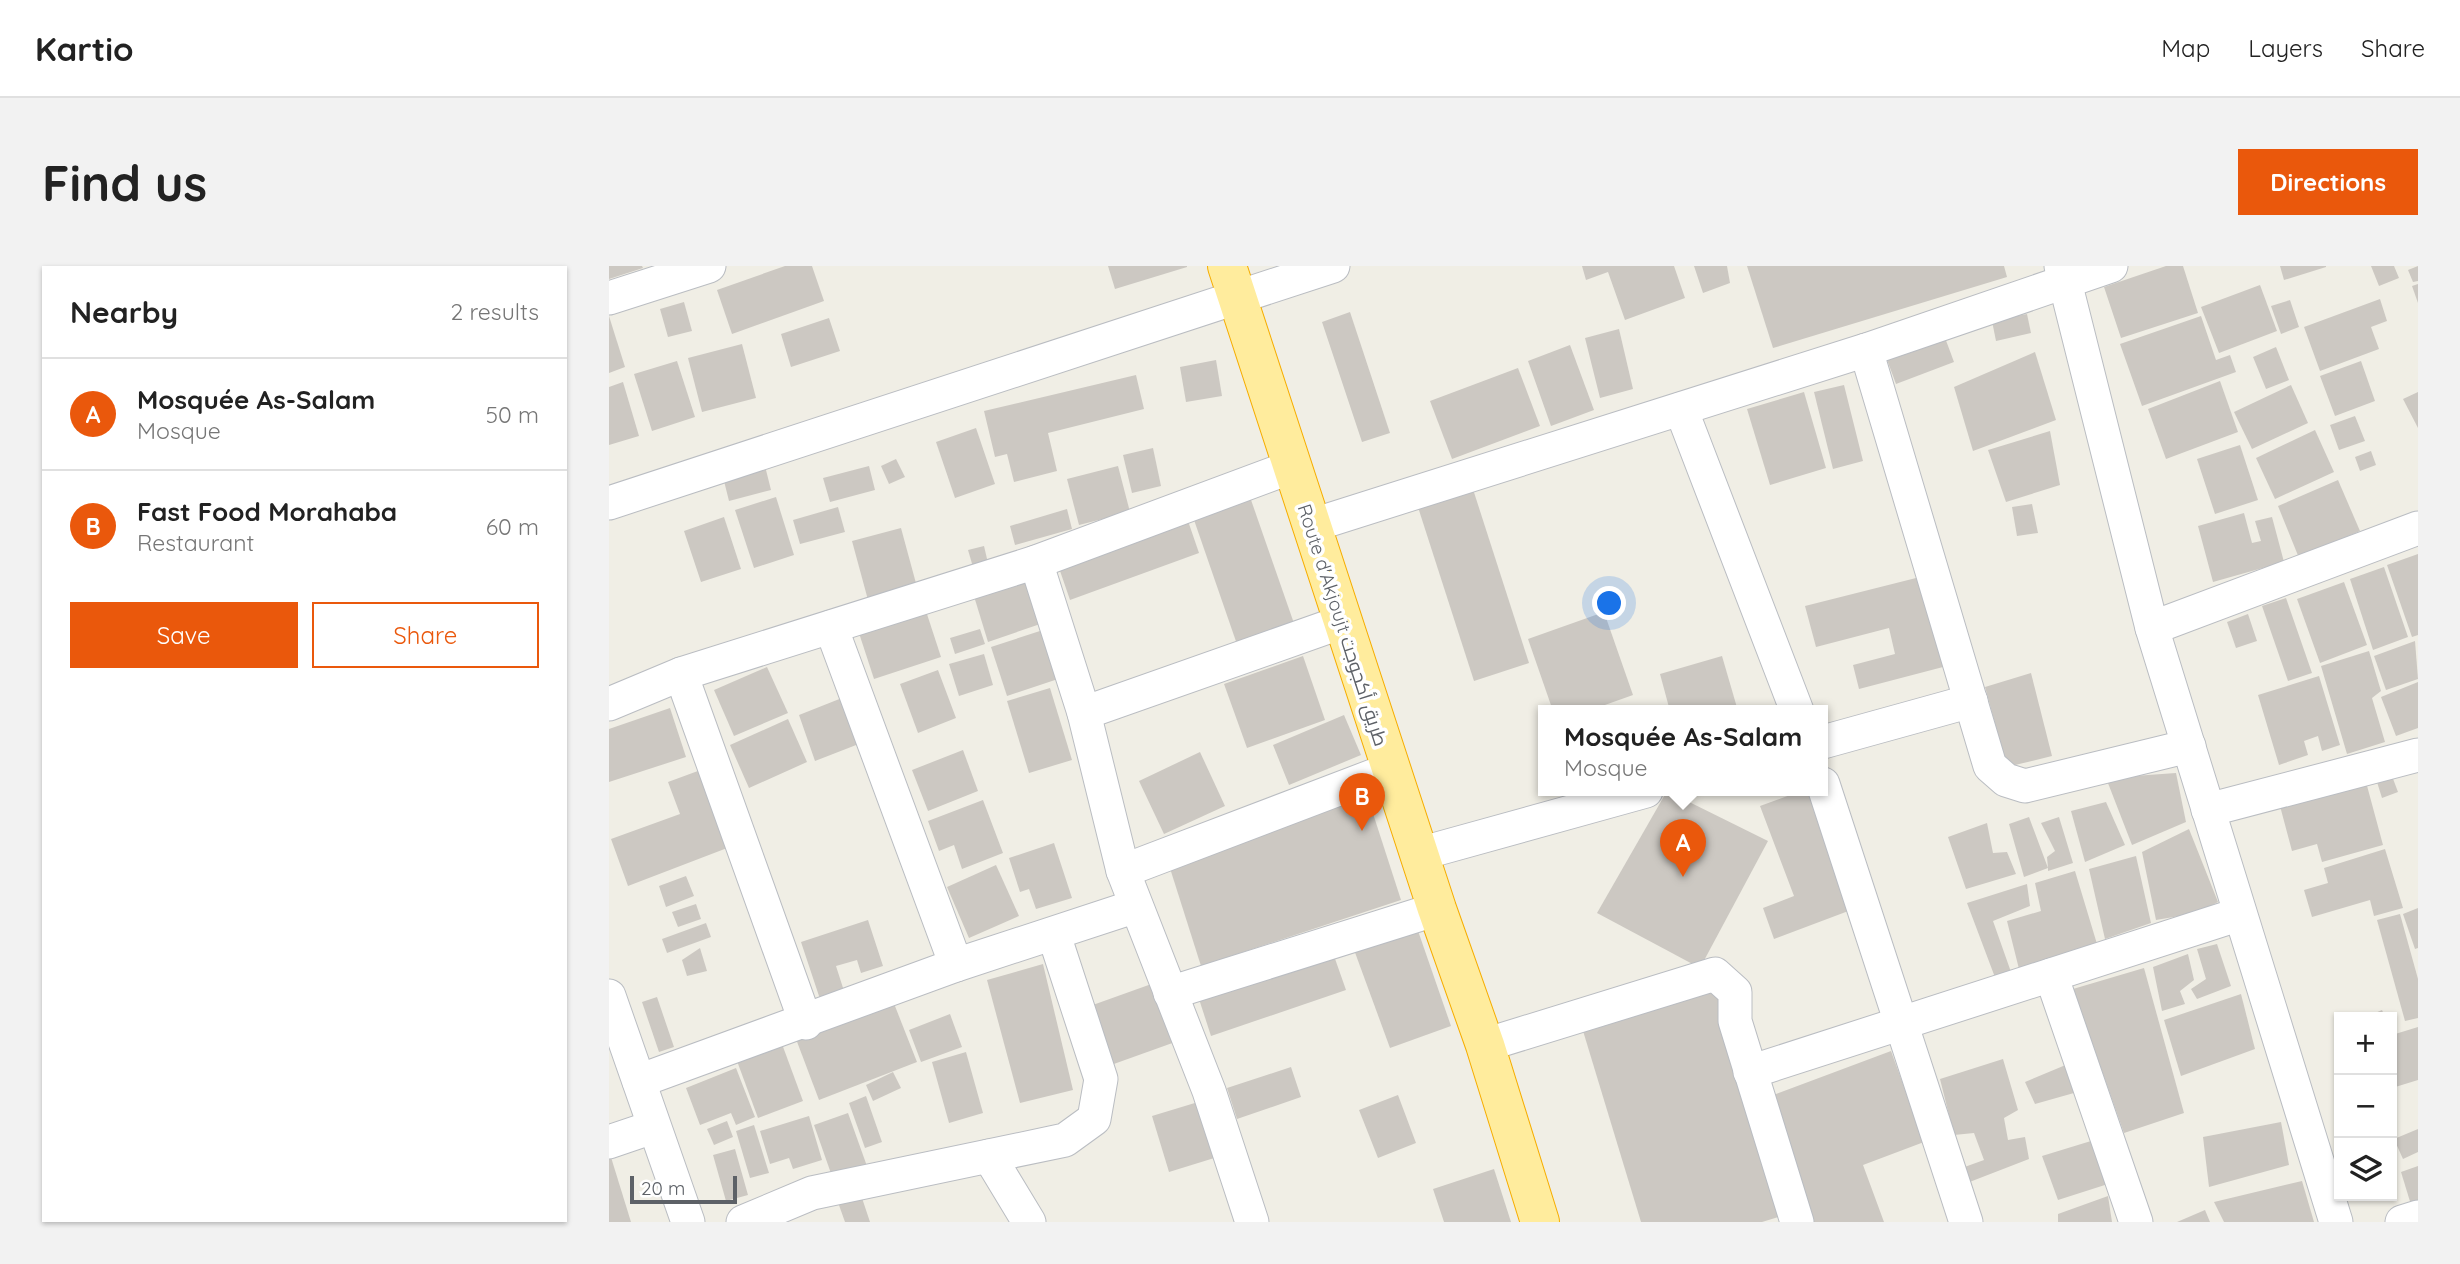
<!DOCTYPE html>
<html lang="en">
<head>
<meta charset="utf-8">
<style>
	:root { --surface:#fff; --page:#f2f2f2; --text:#222; --muted:#767676; --line:#e0e0e0; --accent:#ea580c }
	body { margin:0; font-family:Quicksand,Cairo,sans-serif; background:var(--page); color:var(--text) }
	.controls { position:absolute; right:21px; bottom:21px; display:grid; overflow:hidden; border-radius:0px; box-shadow:0 2px 5px #0004 }
	.controls button { width:63px; height:63px; display:grid; place-items:center; padding:0; border:0; border-bottom:2px solid var(--line); background:var(--surface); color:var(--text); font:35px sans-serif }
	.scale { position:absolute; left:21px; bottom:18px; width:107px; box-sizing:border-box; padding-left:7px; border:4px solid #5d6167; border-top:0; font-size:19px; line-height:24px; white-space:nowrap; color:#5d6167; -webkit-text-stroke:5px #fff; paint-order:stroke }
	.you { position:absolute; left:1001px; top:338px; width:24px; height:24px; margin:-18px; border:5px solid #fff; border-radius:50%; background:#1a73e8; box-shadow:0 0 0 10px #1a73e833 }
	.badge { display:grid; place-items:center; width:46px; height:46px; border-radius:50%; background:var(--accent); color:#fff; font-size:23px; font-weight:700 }
	.pin { position:absolute; translate:-50% -58px; filter:drop-shadow(0 2px 4px #0008) }
	.pin::after { content:''; position:absolute; top:37px; width:24px; height:21px; background:inherit; clip-path:polygon(0 0,100% 0,50% 100%) }
	.popup { position:absolute; left:929px; top:439px; width:290px; height:91px; box-sizing:border-box; display:grid; place-content:center; border-radius:0px; background:var(--surface); filter:drop-shadow(0 2px 5px #0005); font-size:23px; white-space:nowrap; color:var(--muted) }
	.popup b { font-size:26px; color:var(--text) }
	.popup::after { content:''; position:absolute; left:50%; top:100%; margin-left:-14px; border:14px solid transparent; border-top-color:var(--surface) }
	.list { margin:0; padding:0; list-style:none }
	h2 { display:flex; justify-content:space-between; align-items:center; height:91px; margin:0; padding:0 28px; font-size:30px }
	h2 small { font-size:23px; font-weight:400; color:var(--muted) }
	.list li { display:grid; grid-template-columns:46px 1fr auto; gap:21px; align-items:center; box-sizing:border-box; height:112px; padding:0 28px; border-top:2px solid var(--line) }
	.list b { display:block; font-size:26px; white-space:nowrap }
	.list p { margin:0; font-size:23px; white-space:nowrap; color:var(--muted) }
	.list em { font-size:23px; font-style:normal; color:var(--muted) }
	.actions { display:flex; gap:14px; padding:21px 28px }
	.actions a { flex:1; padding:16px 0; border:2px solid var(--accent); border-radius:0px; text-align:center; font-size:24px; color:var(--accent) }
	.actions .main { background:var(--accent); color:#fff }
	.icon { flex:none; width:38px; height:38px; fill:none; stroke:currentColor; stroke-width:2; stroke-linecap:round; stroke-linejoin:round }
	.map { position:relative; flex:none; width:1809px; height:956px; overflow:hidden; border-radius:0px }
	header { display:flex; align-items:center; gap:42px; box-sizing:border-box; height:98px; padding:0 35px; background:var(--surface); border-bottom:2px solid var(--line) }
	header strong { font-size:33px }
	nav { display:flex; gap:38px; margin-inline-start:auto; font-size:24px }
	.intro { display:flex; align-items:center; justify-content:space-between; box-sizing:border-box; height:168px; padding:0 42px }
	h1 { margin:0; font-size:49px }
	.button { padding:18px 32px; border-radius:0px; background:var(--accent); color:#fff; font-size:24px; font-weight:700 }
	main { display:flex; gap:42px; padding:0 42px }
	aside { flex:1; background:var(--surface); border-radius:0px; box-shadow:0 2px 5px #0004 }
	.map>svg:first-child { display:block }
	.building { fill:#ccc8c2 }
	.lines { fill:none; stroke-linecap:round; stroke-linejoin:round }
	.minor-casing { stroke:#babdc2; stroke-width:35 }
	.trunk-casing { stroke:#f6ad00; stroke-width:40 }
	.minor { stroke:#fff; stroke-width:33 }
	.trunk { stroke:#ffec9d; stroke-width:38 }
	.labels { text-anchor:middle; stroke-width:7; stroke-linejoin:round; paint-order:stroke }
	.street-label { font-size:19px; fill:#5d6167; stroke:#fff }
</style>
</head>
<body>
<header>
<strong>Kartio</strong>
<nav><a>Map</a><a>Layers</a><a>Share</a></nav>
</header>
<div class="intro"><h1>Find us</h1><a class="button">Directions</a></div>
<main>
<aside>
<h2>Nearby<small>2 results</small></h2>
<ul class="list">
<li><span class="badge">A</span><div><b>Mosquée As-Salam</b><p>Mosque</p></div><em>50 m</em></li>
<li><span class="badge">B</span><div><b>Fast Food Morahaba</b><p>Restaurant</p></div><em>60 m</em></li>
</ul>
<div class="actions"><a class="main">Save</a><a>Share</a></div>
</aside>
<div class="map">
<svg width="1809" height="956" viewBox="0 0 1809 956">
	<rect width="100%" height="100%" fill="#f0eee5"/>
	<g class="building">
		<path d="M0 0H33L34 2 0 13Z"/>
		<path d="M176 0H203L215 35 123 68 108 24Z"/>
		<path d="M499 0H578V1L506 23Z"/>
		<path d="M973 0H1065L1076 32 1016 54 999 6 977 14Z"/>
		<path d="M1085 0H1118L1121 17 1094 27Z"/>
		<path d="M1138 0H1395L1398 11 1164 82Z"/>
		<path d="M1557 0H1574L1589 47 1512 72 1495 21Z"/>
		<path d="M1671 0H1717V1L1675 14Z"/>
		<path d="M1762 0H1785L1790 12 1770 20Z"/>
		<path d="M1809 0V15L1804 16 1799 4Z"/>
		<path d="M1809 18V37L1803 20Z"/>
		<path d="M1651 19 1668 65 1610 87 1592 41Z"/>
		<path d="M1771 33 1778 55 1762 61 1770 83 1711 105 1695 61Z"/>
		<path d="M1681 34 1690 61 1672 68 1662 40Z"/>
		<path d="M75 36 83 65 59 71 51 43Z"/>
		<path d="M741 46 781 167 753 176 713 56Z"/>
		<path d="M1418 48 1422 67 1387 75 1383 55Z"/>
		<path d="M0 50 16 101 0 107Z"/>
		<path d="M1592 50 1607 94 1621 89 1627 106 1533 140 1511 78Z"/>
		<path d="M220 52 231 85 182 101 172 68Z"/>
		<path d="M1010 63 1024 123 991 132 976 72Z"/>
		<path d="M1335 69 1345 96 1287 118 1277 91Z"/>
		<path d="M133 78 147 132 93 146 79 92Z"/>
		<path d="M961 79 985 144 942 160 919 95Z"/>
		<path d="M1667 81 1680 114 1657 123 1644 91Z"/>
		<path d="M1426 86 1447 154 1364 185 1345 121Z"/>
		<path d="M607 94 613 130 577 136 571 101Z"/>
		<path d="M68 95 86 151 43 165 25 108Z"/>
		<path d="M1752 95 1766 135 1726 150 1711 110Z"/>
		<path d="M909 102 931 160 843 193 821 135Z"/>
		<path d="M527 109 535 143 439 167 448 205 405 216 398 188 386 191 375 145Z"/>
		<path d="M1611 115 1629 166 1557 193 1539 143Z"/>
		<path d="M14 116 30 170 0 179V121Z"/>
		<path d="M1235 119 1254 195 1224 203 1205 126Z"/>
		<path d="M1682 119 1699 157 1643 183 1625 146Z"/>
		<path d="M1195 126 1217 202 1161 219 1138 143Z"/>
		<path d="M1809 126V162L1794 133Z"/>
		<path d="M1746 150 1756 175 1730 184 1721 159Z"/>
		<path d="M367 162 386 218 346 232 327 176Z"/>
		<path d="M1706 164 1725 206 1666 233 1647 192Z"/>
		<path d="M1441 165 1451 219 1397 236 1379 184Z"/>
		<path d="M1631 179 1649 234 1606 248 1588 193Z"/>
		<path d="M544 182 552 220 523 227 514 189Z"/>
		<path d="M1762 185 1767 199 1751 205 1746 191Z"/>
		<path d="M287 193 296 211 280 218 272 200Z"/>
		<path d="M156 200 162 224 120 235 114 211Z"/>
		<path d="M260 200 266 224 221 236 214 212Z"/>
		<path d="M509 200 521 246 470 259 458 213Z"/>
		<path d="M1729 214 1751 265 1690 292 1669 240Z"/>
		<path d="M862 217 920 397 865 415 807 235Z"/>
		<path d="M167 231 185 289 145 302 126 244Z"/>
		<path d="M641 231 688 366 631 387 584 251Z"/>
		<path d="M1423 238 1429 267 1408 270 1403 241Z"/>
		<path d="M229 241 236 266 191 278 184 254Z"/>
		<path d="M458 243 463 263 406 279 401 260Z"/>
		<path d="M1635 247 1643 277 1652 275 1646 255 1663 251 1675 296 1604 316 1589 260Z"/>
		<path d="M115 251 132 303 92 316 75 265Z"/>
		<path d="M578 252 590 287 461 334 449 299Z"/>
		<path d="M292 262 308 321 259 334 243 275Z"/>
		<path d="M375 280 379 297 364 301 359 284Z"/>
		<path d="M1809 288V369L1803 371 1778 299Z"/>
		<path d="M1775 301 1799 371 1764 384 1741 313Z"/>
		<path d="M421 308 437 356 379 376 364 327Z"/>
		<path d="M1311 311 1334 401 1250 423 1244 399 1286 388 1280 362 1207 381 1196 340Z"/>
		<path d="M1735 316 1758 379 1711 397 1688 333Z"/>
		<path d="M1677 332 1703 407 1679 415 1653 340Z"/>
		<path d="M316 342 332 391 265 413 249 364Z"/>
		<path d="M995 346 1024 429 979 445H944L919 373Z"/>
		<path d="M1639 348 1648 375 1627 382 1618 356Z"/>
		<path d="M371 363 376 378 346 388 341 372Z"/>
		<path d="M434 364 449 413 398 430 382 381Z"/>
		<path d="M1806 375 1809 413 1777 424 1765 390Z"/>
		<path d="M1760 385 1772 425 1763 432 1776 476 1738 488 1712 400Z"/>
		<path d="M375 388 384 419 350 430 340 398Z"/>
		<path d="M694 390 716 454 638 482 615 418Z"/>
		<path d="M1113 390 1129 445H1061L1051 408Z"/>
		<path d="M158 401 179 447 125 470 105 424Z"/>
		<path d="M329 404 347 452 309 467 291 418Z"/>
		<path d="M1422 407 1443 490 1398 501 1376 421Z"/>
		<path d="M1710 410 1731 479 1713 485 1709 470 1695 475 1699 489 1670 499 1649 429Z"/>
		<path d="M1809 416V462L1787 470 1772 431Z"/>
		<path d="M441 422 463 494 420 507 398 435Z"/>
		<path d="M243 428 260 474 206 495 190 449Z"/>
		<path d="M61 442 77 491 0 516V463Z"/>
		<path d="M735 449 752 489 680 519 664 479Z"/>
		<path d="M179 453 198 496 140 522 121 479Z"/>
		<path d="M354 484 369 525 319 545 303 504Z"/>
		<path d="M591 486 616 540 555 568 530 515Z"/>
		<path d="M97 502 126 579 19 620 2 573 71 548 59 516Z"/>
		<path d="M1567 507 1577 556 1523 579 1497 512Z"/>
		<path d="M1783 510 1789 526 1773 532 1768 516Z"/>
		<path d="M1757 516 1774 579 1713 596 1708 578 1683 585 1671 540Z"/>
		<path d="M1058 525 1159 575 1091 702 988 647Z"/>
		<path d="M1192 525H1208L1250 641 1165 673 1154 642 1185 630 1151 540Z"/>
		<path d="M758 529 792 634 592 700 559 596Z"/>
		<path d="M374 534 394 587 353 603 345 579 330 585 319 555Z"/>
		<path d="M1497 536 1516 579 1476 596 1462 545Z"/>
		<path d="M1420 551 1439 602 1438 591 1446 585 1432 557 1450 551 1464 597 1439 605V602L1415 611 1400 558Z"/>
		<path d="M1378 557 1384 587 1398 586 1407 608 1357 623 1339 571Z"/>
		<path d="M1580 563 1609 636 1588 647 1547 654 1533 586Z"/>
		<path d="M445 577 463 632 427 643 420 623 411 626 400 592Z"/>
		<path d="M1776 583 1794 642 1765 650 1761 634 1703 651 1695 624 1719 617 1715 602Z"/>
		<path d="M1527 590 1542 657 1496 673 1480 603Z"/>
		<path d="M387 599 410 650 360 672 338 621Z"/>
		<path d="M1466 605 1488 678 1410 703 1398 655 1432 645 1426 617Z"/>
		<path d="M77 610 85 630 57 641 50 620Z"/>
		<path d="M1418 618 1421 640 1384 655 1402 706 1387 714 1358 637Z"/>
		<path d="M87 638 92 653 69 661 63 646Z"/>
		<path d="M1809 642V682L1806 683 1794 648Z"/>
		<path d="M1791 648 1809 713V752L1796 755 1768 654Z"/>
		<path d="M259 654 274 700 252 707 248 694 227 700 235 725 211 733 192 676Z"/>
		<path d="M97 657 102 671 58 687 53 673Z"/>
		<path d="M807 659 842 760 781 782 744 681Z"/>
		<path d="M1608 678 1622 720 1588 733 1582 723 1597 713 1588 683Z"/>
		<path d="M91 682 98 705 78 710 73 694Z"/>
		<path d="M724 687 737 724 602 770 590 733Z"/>
		<path d="M1579 688 1585 714 1571 725 1576 738 1553 745 1544 701Z"/>
		<path d="M434 698 464 824 411 837 378 714Z"/>
		<path d="M1535 702 1575 847 1515 867 1464 723Z"/>
		<path d="M1107 713 1179 948 1153 956H1032L971 755Z"/>
		<path d="M548 716 569 775 502 799 481 740Z"/>
		<path d="M1632 728 1646 783 1572 810 1555 754Z"/>
		<path d="M48 731 65 781 50 786 33 736Z"/>
		<path d="M284 735 308 796 210 834 187 773Z"/>
		<path d="M1773 744 1776 751H1757Z"/>
		<path d="M341 748 353 781 312 796 300 764Z"/>
		<path d="M1809 761V814L1783 822V769Z"/>
		<path d="M173 778 194 835 149 852 128 795Z"/>
		<path d="M1282 785 1315 876 1254 899 1275 956H1205L1159 831Z"/>
		<path d="M357 786 374 847 340 857 323 796Z"/>
		<path d="M1394 793 1409 844 1395 852 1399 874 1416 871 1420 893 1358 917 1350 903 1375 894 1365 867 1345 869 1331 813Z"/>
		<path d="M1459 798 1472 825 1426 838 1416 816Z"/>
		<path d="M682 801 692 831 628 853 618 822Z"/>
		<path d="M127 802 146 851 127 859 122 847 91 859 77 822Z"/>
		<path d="M284 806 292 822 264 835 257 819Z"/>
		<path d="M789 829 807 877 769 892 750 844Z"/>
		<path d="M257 830 273 876 256 882 240 837Z"/>
		<path d="M599 833 615 889 560 906 543 850Z"/>
		<path d="M239 847 259 903 225 916 205 859Z"/>
		<path d="M200 850 213 894 184 903 180 892 161 898 151 865Z"/>
		<path d="M118 855 124 871 105 879 98 863Z"/>
		<path d="M1672 856 1680 899 1600 921 1594 871Z"/>
		<path d="M145 859 160 907 141 912 127 865Z"/>
		<path d="M1809 863V886L1794 893 1785 873Z"/>
		<path d="M1482 875 1499 918 1449 934 1433 890Z"/>
		<path d="M126 883 139 929 117 935 104 889Z"/>
		<path d="M0 888H1L22 956H0Z"/>
		<path d="M1809 900V940L1803 942 1792 906Z"/>
		<path d="M885 903 902 956H835L824 923Z"/>
		<path d="M1693 915 1705 956H1615L1605 936Z"/>
		<path d="M249 920 261 956H236L226 928Z"/>
		<path d="M1499 930 1503 956H1449V948Z"/>
		<path d="M1596 944 1601 956H1568Z"/>
	</g>
	<g class="lines">
		<g class="minor-casing">
			<g id="minor">
				<path d="M1452 0 1543 362 1727 956"/>
				<path d="M0 32 100 0"/>
				<path d="M1257 84 1381 500 1397 514 1416 520 1580 480"/>
				<path d="M1072 143 1188 445"/>
				<path d="M0 237 724 0"/>
				<path d="M701 260 1257 84 1502 0"/>
				<path d="M427 296 475 447 514 605 600 825 643 956"/>
				<path d="M222 361 347 699"/>
				<path d="M1543 362 1809 262"/>
				<path d="M72 408 197 757"/>
				<path d="M0 438 72 408 427 296 682 201"/>
				<path d="M475 447 733 356"/>
				<path d="M1214 476 1362 435"/>
				<path d="M1214 518 1357 956"/>
				<path d="M1599 544 1809 489"/>
				<path d="M810 588 1037 525"/>
				<path d="M514 605 782 503"/>
				<path d="M1442 709 1527 956"/>
				<path d="M561 727 828 643"/>
				<path d="M0 730 79 956"/>
				<path d="M876 779 1106 708 1126 726V755L1188 956"/>
				<path d="M1141 806 1631 648"/>
				<path d="M30 815 347 699 527 640"/>
				<path d="M0 876 44 861"/>
				<path d="M380 890 420 956"/>
				<path d="M134 956 203 927 456 874 485 853 492 813 445 669"/>
				<path d="M1793 956 1809 951"/>
			</g>
		</g>
		<g class="trunk-casing">
			<path id="trunk" d="M618 0 828 643 876 779 931 956"/>
		</g>
		<use href="#minor" class="minor"/>
		<use href="#trunk" class="trunk"/>
	</g>
	<g class="labels">
		<g class="street-label">
			<text transform="translate(734 359) rotate(72)" y="7">Route d'Akjoujt طريق أكجوجت</text>
		</g>
	</g>
</svg>
<div class="controls">
<button>+</button>
<button>−</button>
<button><svg class="icon" aria-label="layers" viewBox="0 0 24 24"><path d="M12 4l9 5-9 5-9-5zM3 14l9 5 9-5"/></svg></button>
</div>
<div class="scale">20 m</div>
<div class="you"></div>
<div class="pin badge" style="left:1074px;top:611px">A</div>
<div class="popup"><b>Mosquée As-Salam</b>Mosque</div>
<div class="pin badge" style="left:753px;top:565px">B</div>
</div>
</main>
</body>
</html>
